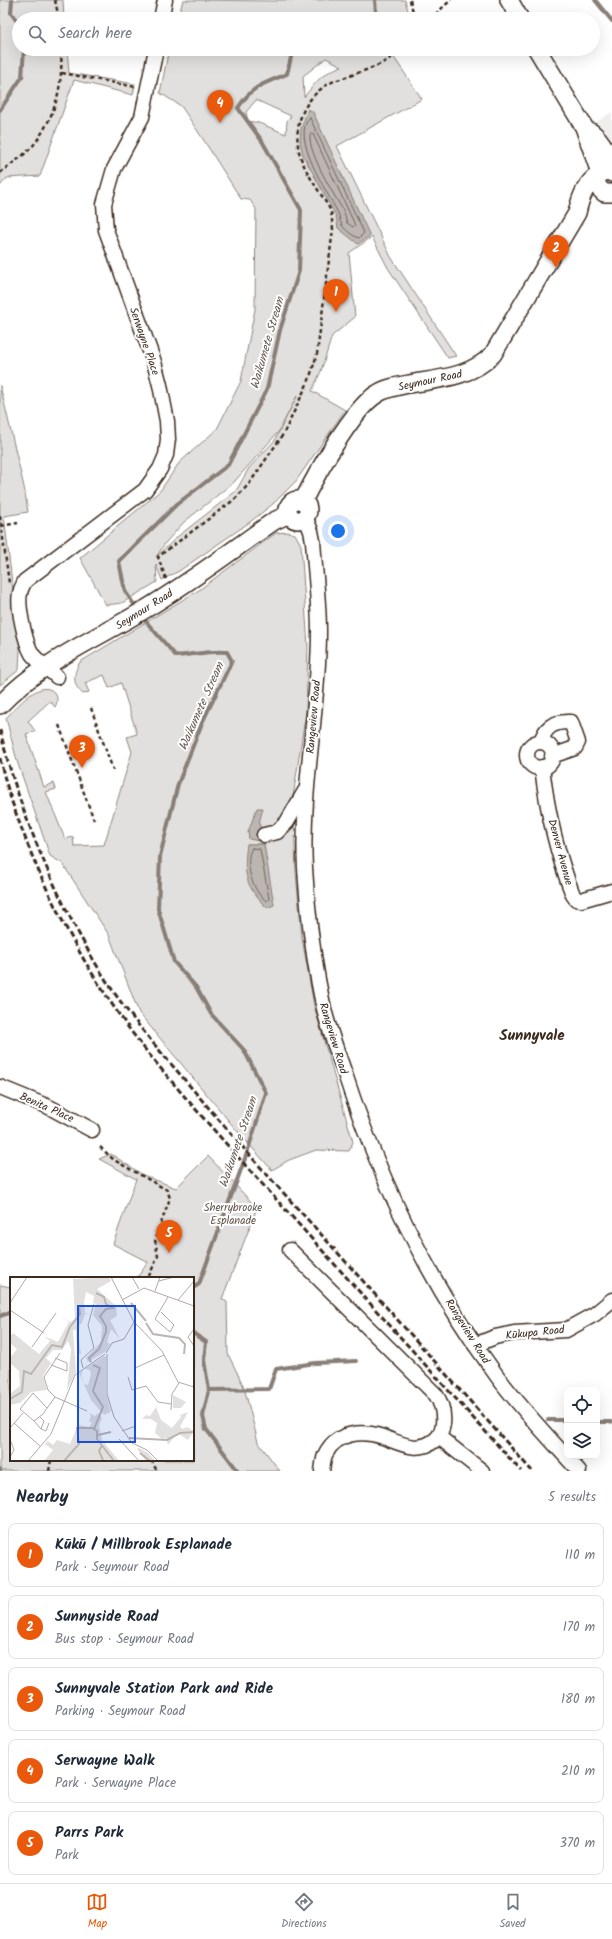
<!DOCTYPE html>
<html lang="en">
<head>
<meta charset="utf-8">
<style>
	:root { --surface:#fff; --page:#f6f6f7; --text:#1f2937; --muted:#747a83; --line:#e0e1e3; --accent:#ea580c }
	body { margin:0; font-family:Kalam,sans-serif; background:var(--page); color:var(--text) }
	.controls { position:absolute; right:12px; bottom:12px; display:grid; overflow:hidden; border-radius:8px; box-shadow:0 4px 16px #0002 }
	.controls button { width:36px; height:36px; display:grid; place-items:center; padding:0; border:0; border-bottom:1px solid var(--line); background:var(--surface); color:var(--text); font:20px sans-serif }
	.you { position:absolute; left:338px; top:531px; width:14px; height:14px; margin:-10px; border:3px solid #fff; border-radius:50%; background:#1a73e8; box-shadow:0 0 0 6px #1a73e833 }
	.badge { display:grid; place-items:center; width:26px; height:26px; border-radius:50%; background:var(--accent); color:#fff; font-size:13px; font-weight:700 }
	.pin { position:absolute; translate:-50% -33px; filter:drop-shadow(0 1px 2px #0008) }
	.pin::after { content:''; position:absolute; top:21px; width:14px; height:12px; background:inherit; clip-path:polygon(0 0,100% 0,50% 100%) }
	.list { margin:0; padding:0; list-style:none }
	h2 { display:flex; justify-content:space-between; align-items:center; height:52px; margin:0; padding:0 16px; font-size:17px }
	h2 small { font-size:13px; font-weight:400; color:var(--muted) }
	.list li { display:grid; grid-template-columns:26px 1fr auto; gap:12px; align-items:center; box-sizing:border-box; height:64px; margin:0 8px 8px; padding:0 8px; border:1px solid var(--line); border-radius:8px }
	.list b { display:block; font-size:15px; white-space:nowrap }
	.list p { margin:0; font-size:13px; white-space:nowrap; color:var(--muted) }
	.list em { font-size:13px; font-style:normal; color:var(--muted) }
	.icon { flex:none; width:22px; height:22px; fill:none; stroke:currentColor; stroke-width:2; stroke-linecap:round; stroke-linejoin:round }
	.map { position:relative; flex:none; width:612px; height:1471px; overflow:hidden }
	.search { position:absolute; background:var(--surface); box-shadow:0 4px 16px #0002; left:12px; right:12px; top:12px; height:44px; display:flex; align-items:center; gap:10px; box-sizing:border-box; padding:0 14px; border-radius:22px; color:var(--muted); font-size:15px }
	.sheet { height:412px; background:var(--surface) }
	nav { display:flex; justify-content:space-around; align-items:center; box-sizing:border-box; height:56px; border-top:1px solid var(--line); background:var(--surface); font-size:11px; color:var(--muted) }
	nav a { display:grid; justify-items:center; gap:2px }
	nav .on { color:var(--accent) }
	.map>svg:first-child { display:block }
	.built { fill:#f1efee }
	.green { fill:#e2e0de; stroke:#8e857e; fill-rule:evenodd }
	.water { fill:#bcb6b3; stroke:#887e77 }
	.lines { fill:none; stroke-linecap:round; stroke-linejoin:round }
	.shore { stroke:#6f625a; stroke-width:1 }
	.stream { stroke:#887e77; stroke-width:4 }
	.minor-casing { stroke:#3b2a1e; stroke-width:17 }
	.major-casing { stroke:#3b2a1e; stroke-width:20 }
	.path { stroke:#3b2a1e; stroke-width:2.5; stroke-dasharray:4 3; stroke-linecap:butt }
	.minor { stroke:#fff; stroke-width:14 }
	.major { stroke:#fff; stroke-width:17 }
	.rail { stroke:#3b2a1e; stroke-width:3; stroke-dasharray:6 3; stroke-linecap:butt }
	.labels { text-anchor:middle; stroke-width:4; stroke-linejoin:round; paint-order:stroke }
	.street-label { font-size:11px; fill:#3b2a1e; stroke:#fff }
	.park-label { font-size:11px; fill:#65584e; stroke:#fff }
	.water-label { font-size:12px; font-style:italic; fill:#685b52; stroke:#fff }
	.district-label { font-size:15px; font-weight:bold; fill:#3b2a1e; stroke:#fff }
	.inset-river { fill:none; stroke:#bcb6b3; stroke-width:2 }
	.inset-road { fill:none; stroke:#b1aaa5; stroke-width:1 }
	.view { fill:#1d4ed8; fill-opacity:0.15; stroke:#1d4ed8; stroke-width:2 }
	.inset-edge { fill:none; stroke:#3b2a1e; stroke-width:2 }
</style>
</head>
<body>
<div class="map">
<svg width="612" height="1471" viewBox="0 0 612 1471">
	<rect width="100%" height="100%" fill="#fff"/>
	<filter id="ink" filterUnits="userSpaceOnUse"><feTurbulence type="fractalNoise" baseFrequency=".025" numOctaves="2"/><feDisplacementMap in="SourceGraphic" scale="8" xChannelSelector="R" yChannelSelector="G"/><feConvolveMatrix kernelMatrix="1 2 1 2 8 2 1 2 1" color-interpolation-filters="sRGB"/></filter>
	<g filter="url(#ink)">
		<path class="built" d="M612 112V155L593 124Z"/>
		<g class="green">
			<path d="M0 0H63L64 19H19V49H67L69 73 135 84 133 95 74 80 40 176 7 178 0 186Z"/>
			<path d="M183 0 277 1V0H405L408 11 406 19H178Z"/>
			<path d="M169 49H394L391 53 422 99 337 146 391 257 456 356 448 358 388 268 372 237 349 253 355 317 332 336 321 371 312 391 345 410 296 481 274 503 250 522 179 571 162 580 156 565 157 582 122 603 106 605 80 558 160 491 179 463 217 429 241 381 255 309 256 209 250 200 241 199 203 139 181 106 160 93ZM326 58 342 66C321 74 317 81 304 97L303 76ZM256 100 291 116 287 121 286 134 259 123 248 121 246 112ZM297 396 275 440 249 468 236 491 177 537 156 557 166 542 184 522 234 482 279 431Z"/>
			<path d="M0 385 24 487 28 512 4 516 20 649 19 670 0 685Z"/>
			<path d="M288 532 295 534 301 545 308 647 306 711 293 797 296 873 302 938 314 1006 353 1142 349 1151 316 1150 289 1160 272 1170 238 1132 139 1013 109 935 62 863 50 856 17 761 6 718C15 709 43 674 56 695 58 699 57 703 55 707L50 701 28 721 35 731 26 734 44 787 54 783 56 789 46 792 65 839 73 837 74 846 104 845 132 752 127 737 137 734 121 683 109 688 104 675 85 683 89 692 83 694C72 685 73 673 80 662L199 590 276 533ZM247 844H264L266 863Z"/>
			<path d="M111 1154 143 1175 176 1188 208 1156 257 1208 222 1299 227 1302 228 1354 244 1387 258 1442 280 1471H0V1285L11 1287V1460H193V1278H137L148 1262 113 1244 136 1179 99 1159Z"/>
		</g>
		<g class="water">
			<path d="M308 109 313 112 370 236 358 244 338 228 336 216 303 155 300 142 301 129Z"/>
			<path d="M257 808H263L259 823 261 829 259 841 249 839 248 832Z"/>
			<path d="M247 844H264L274 905 267 908C245 886 243 874 247 844Z"/>
		</g>
		<g class="lines">
			<g class="shore">
				<path d="M310 118 364 233 359 238C354 237 345 230 342 225 339 221 340 215 337 211 328 193 289 135 310 118Z"/>
				<path d="M313 134 355 225 353 227 347 223 344 212C334 194 308 154 310 135Z"/>
				<path d="M252 848 260 849 269 899 267 901C253 894 243 861 252 848Z"/>
			</g>
			<g class="stream">
				<path d="M12 0 11 13 19 24"/>
				<path d="M595 0 612 21"/>
				<path d="M370 19 376 13 375 0"/>
				<path d="M0 110 22 77 24 49"/>
				<path d="M137 609 125 591 119 561 177 504 228 465 267 389 280 330 299 271 301 210 262 141 238 108C252 86 264 83 287 74L293 49"/>
				<path d="M142 617 176 656C193 655 211 650 227 652L232 661 202 723 178 784 160 856 158 909 174 962 196 987 211 1014 244 1050 266 1093 247 1153 199 1284 193 1288"/>
				<path d="M0 1316 11 1312"/>
				<path d="M193 1333 206 1342 204 1360 209 1390 203 1416 206 1429 238 1471"/>
				<path d="M209 1390 269 1389 276 1369 315 1363 356 1361"/>
				<path d="M548 1420H567"/>
				<path d="M597 1422H612"/>
				<path d="M0 1470V1471"/>
			</g>
			<g class="minor-casing">
				<g id="minor">
					<path d="M161 19 165 0"/>
					<path d="M305 516 311 531 313 541C315 571 319 602 319 632 319 711 301 788 305 868 308 916 314 966 325 1013 330 1032 337 1051 344 1071 379 1179 429 1283 497 1376 522 1410 551 1440 579 1471"/>
					<path d="M57 677C49 669 39 663 32 654 25 642 17 606 20 593 21 588 23 585 25 581L145 490 160 469 166 455 168 439 167 421 160 385 154 362 106 230 104 204 114 169 142 117 156 49"/>
					<path d="M541 742C545 726 555 721 571 722L578 742 575 748 552 756"/>
					<circle cx="540" cy="755" r="13"/>
					<path d="M542 767C547 810 557 854 573 895L576 899 581 900 612 891"/>
					<path d="M264 835 277 832 287 822 305 791"/>
					<path d="M0 1087 49 1107 92 1130"/>
					<path d="M290 1250 436 1395C442 1404 444 1414 443 1424 442 1431 440 1436 435 1440 418 1454 400 1443 383 1437 362 1430 337 1432 326 1453 323 1458 323 1465 322 1471"/>
					<path d="M475 1345 495 1337 514 1333 566 1330 595 1314 612 1300"/>
					<path d="M439 1437 482 1471"/>
				</g>
			</g>
			<g class="major-casing">
				<g id="major">
					<path d="M509 0 520 19"/>
					<path d="M537 49 584 127 600 173"/>
					<path d="M591 132C603 141 611 158 612 173"/>
					<path d="M605 172 600 173 597 176V186L604 193H612"/>
					<circle cx="298" cy="510" r="10"/>
					<path d="M303 501C316 475 353 408 377 394 386 388 398 386 409 384 438 379 472 377 493 354L577 213C580 199 585 184 597 176"/>
					<path d="M0 705C40 662 94 640 144 610 189 583 231 551 274 521L289 514"/>
				</g>
			</g>
			<g class="path">
				<path d="M55 0 59 19"/>
				<path d="M410 0 413 12 411 19"/>
				<path d="M430 19 451 0"/>
				<path d="M62 73 136 87"/>
				<path d="M0 173C11 164 27 154 35 143 57 113 63 84 61 49"/>
				<path d="M0 516 9 583"/>
				<path d="M1 526 18 523"/>
				<path d="M166 579 158 557 235 499 249 484 284 433 309 380 317 354 333 229 331 211C322 195 309 178 302 161 290 131 302 97 332 82 338 79 345 78 352 75 368 69 389 64 399 49"/>
				<path d="M91 708 113 770"/>
				<path d="M59 725 94 820"/>
				<path d="M100 1147 114 1160 167 1190 170 1198 155 1240 158 1256 148 1278"/>
				<path d="M151 1460 157 1471"/>
				<path d="M49 1471 51 1460"/>
			</g>
			<use href="#minor" class="minor"/>
			<use href="#major" class="major"/>
			<g class="rail">
				<path d="M0 730C19 814 62 912 109 985 131 1018 158 1049 184 1079 228 1131 273 1182 319 1232 390 1311 461 1391 532 1471"/>
				<path d="M0 758C6 789 18 819 29 848 58 920 99 992 148 1053 197 1113 250 1170 302 1228 375 1309 448 1390 521 1471"/>
			</g>
		</g>
	</g>
	<g class="labels">
		<g class="street-label">
			<text transform="translate(145 341) rotate(71)" y="4">Serwayne Place</text>
			<text transform="translate(430 380) rotate(-12)" y="4">Seymour Road</text>
			<text transform="translate(144 609) rotate(-32)" y="4">Seymour Road</text>
			<text transform="translate(313 717) rotate(-85)" y="4">Rangeview Road</text>
			<text transform="translate(561 852) rotate(75)" y="4">Denver Avenue</text>
			<text transform="translate(334 1038) rotate(73)" y="4">Rangeview Road</text>
			<text transform="translate(47 1107) rotate(24)" y="4">Benita Place</text>
			<text transform="translate(468 1331) rotate(58)" y="4">Rangeview Road</text>
			<text transform="translate(535 1332) rotate(-6)" y="4">Kūkupa Road</text>
		</g>
		<g class="park-label">
			<text x="233" y="1211">Sherrybrooke<tspan x="233" dy="13">Esplanade</tspan></text>
		</g>
		<g class="water-label">
			<text transform="translate(267 343) rotate(-74)" y="4">Waikumete Stream</text>
			<text transform="translate(201 706) rotate(-66)" y="4">Waikumete Stream</text>
			<text transform="translate(238 1142) rotate(-71)" y="4">Waikumete Stream</text>
		</g>
		<g class="district-label">
			<text x="532" y="1040">Sunnyvale</text>
		</g>
	</g>
	<g transform="translate(10 1277)">
		<rect width="184" height="184" fill="#fff"/>
		<path d="M63 0 64 2 99 0 101 4 87 12 106 29 107 39 100 43 110 62 101 52 97 65 100 67 96 74 78 85 76 81 91 65 92 49 83 38 86 27 83 26 84 19 76 15 74 25 75 36 81 38 75 37 72 46 67 49 71 77H69L68 93 66 53H63L66 95 57 113 61 72 58 64 52 73H43L36 81 41 86 33 99 37 113 21 115 10 126 0 128V117L10 109 9 94 0 86V81L7 72 0 66V60L3 56 29 77 40 64 34 59 48 65 59 45 48 37 60 45 65 42ZM94 79 96 80V116L101 135 94 138 81 123 69 96 73 94 71 98 74 107 78 108 81 97 80 93 75 92ZM163 118 176 125 171 131H163ZM146 130 151 143 162 151 171 140 170 138 178 135 170 150 173 152 177 150 184 154 178 163 167 156 158 168 156 161 152 162 145 156 147 146 141 142H132L136 138 140 139ZM79 136 85 139 88 136 92 141 89 149 92 163 109 184H34L43 173 35 167 38 164 43 168 47 163 60 167 68 148 79 150 82 146 79 144 81 139ZM129 171 138 176 145 184H136L127 172Z" fill="#e2e0de"/>
		<path class="inset-river" d="M121 26 136 44M136 46 143 57 169 61 175 67 174 77M81 85 79 81 89 72 96 55V49L90 39 96 32 103 31 96 27 94 20 86 16M83 88 90 91 83 114 93 130 84 152 87 154V162L104 184M0 122 12 115 14 94 21 97 42 68 52 70 60 50 70 37 69 31M88 158 101 155M119 161 157 163 170 156 184 155M92 168 89 174 93 183M130 176 140 184M54 184 69 167 67 151H84"/>
		<path class="inset-road" d="M101 0 125 47M122 0 129 12M149 4 164 0M145 14 150 0M112 23 134 11 184 29M168 23 184 4M0 26 17 0M0 33 34 56M151 35 164 48 160 55 145 42 158 20M126 47 152 74 168 105 184 110M184 52 178 60 184 69M22 70 46 36M50 76 34 100 38 113 45 120 77 134M96 76 102 66 114 62 124 45M97 77V117L104 140 122 166 137 173 148 184M41 88 57 94V86L45 81M73 91 71 83 84 71 78 48 84 27M125 91 154 78M118 100 122 113 136 109 148 125 161 127M37 131 23 116 10 132 24 144 33 137 45 120M161 133 162 117 169 106M24 144 31 152 34 144 30 140M4 146 30 169M0 151 13 136M31 152 36 154 39 146M112 154 126 149M0 162 4 173 0 180M109 162 129 184M18 184 41 157 65 98 95 77"/>
		<path class="view" d="M68 29H125V165H68Z"/>
		<rect width="184" height="184" class="inset-edge"/>
	</g>
</svg>
<div class="controls">
<button><svg class="icon" aria-label="locate" viewBox="0 0 24 24"><circle cx="12" cy="12" r="6"/><path d="M12 2v4M12 18v4M2 12h4M18 12h4"/></svg></button>
<button><svg class="icon" aria-label="layers" viewBox="0 0 24 24"><path d="M12 4l9 5-9 5-9-5zM3 14l9 5 9-5"/></svg></button>
</div>
<div class="you"></div>
<div class="pin badge" style="left:336px;top:312px">1</div>
<div class="pin badge" style="left:556px;top:268px">2</div>
<div class="pin badge" style="left:82px;top:768px">3</div>
<div class="pin badge" style="left:220px;top:123px">4</div>
<div class="pin badge" style="left:169px;top:1253px">5</div>
<div class="search"><svg class="icon" aria-label="search" viewBox="0 0 24 24"><circle cx="10" cy="10" r="6"/><path d="M15 15l6 6"/></svg>Search here</div>
</div>
<section class="sheet">
<h2>Nearby<small>5 results</small></h2>
<ul class="list">
<li><span class="badge">1</span><div><b>Kūkū / Millbrook Esplanade</b><p>Park · Seymour Road</p></div><em>110 m</em></li>
<li><span class="badge">2</span><div><b>Sunnyside Road</b><p>Bus stop · Seymour Road</p></div><em>170 m</em></li>
<li><span class="badge">3</span><div><b>Sunnyvale Station Park and Ride</b><p>Parking · Seymour Road</p></div><em>180 m</em></li>
<li><span class="badge">4</span><div><b>Serwayne Walk</b><p>Park · Serwayne Place</p></div><em>210 m</em></li>
<li><span class="badge">5</span><div><b>Parrs Park</b><p>Park</p></div><em>370 m</em></li>
</ul>
</section>
<nav>
<a class="on"><svg class="icon" aria-label="map" viewBox="0 0 24 24"><path d="M3 6l6-2 6 2 6-2v14l-6 2-6-2-6 2zM9 4v14M15 6v14"/></svg>Map</a>
<a><svg class="icon" aria-label="directions" viewBox="0 0 24 24"><path d="M12 3l9 9-9 9-9-9zM9 14v-3h6M13 9l2 2-2 2"/></svg>Directions</a>
<a><svg class="icon" aria-label="saved" viewBox="0 0 24 24"><path d="M7 4h10v16l-5-4-5 4z"/></svg>Saved</a>
</nav>
</body>
</html>
